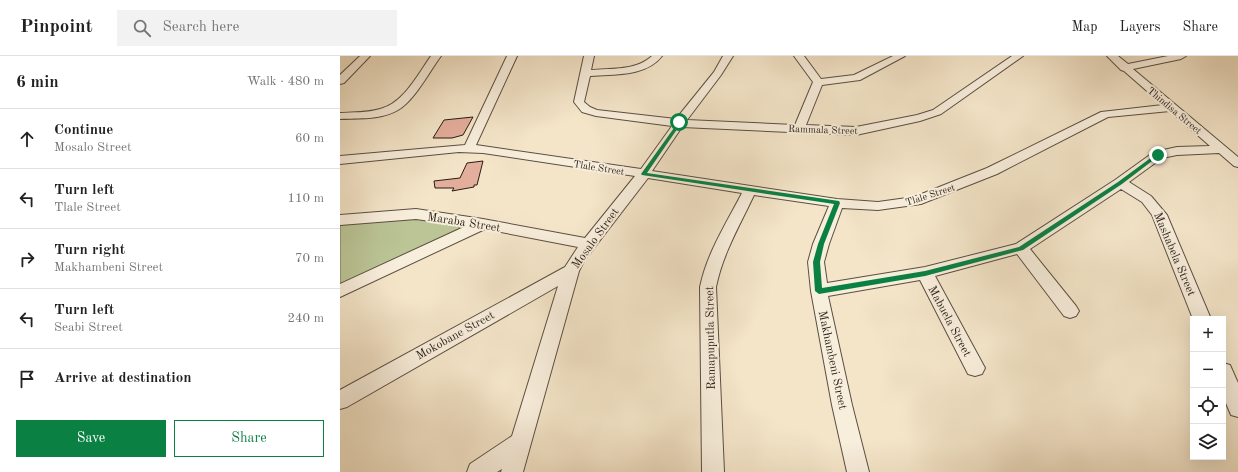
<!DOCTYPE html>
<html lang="en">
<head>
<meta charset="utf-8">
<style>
	:root { --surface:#fff; --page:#f2f2f2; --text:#222; --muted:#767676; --line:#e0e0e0; --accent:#0b8043 }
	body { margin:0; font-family:"Old Standard TT",serif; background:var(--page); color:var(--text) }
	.controls { position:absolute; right:12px; bottom:12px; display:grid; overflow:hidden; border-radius:0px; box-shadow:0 4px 16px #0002 }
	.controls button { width:36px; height:36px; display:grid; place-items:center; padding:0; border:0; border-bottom:1px solid var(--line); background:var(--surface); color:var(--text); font:20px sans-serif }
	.stop { position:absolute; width:12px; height:12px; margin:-9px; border:3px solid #0b8043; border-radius:50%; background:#fff }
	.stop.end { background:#0b8043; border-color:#fff; box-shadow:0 1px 4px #0008 }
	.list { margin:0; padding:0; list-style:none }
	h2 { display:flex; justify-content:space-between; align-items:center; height:52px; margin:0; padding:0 16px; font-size:17px }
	h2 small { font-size:13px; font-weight:400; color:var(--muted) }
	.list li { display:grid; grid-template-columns:26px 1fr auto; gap:12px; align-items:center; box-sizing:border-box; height:60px; padding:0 16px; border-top:1px solid var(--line) }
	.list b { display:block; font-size:15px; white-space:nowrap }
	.list p { margin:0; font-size:13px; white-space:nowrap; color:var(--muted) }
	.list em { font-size:13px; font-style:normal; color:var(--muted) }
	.actions { display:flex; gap:8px; padding:12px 16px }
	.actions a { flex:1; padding:9px 0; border:1px solid var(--accent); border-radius:0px; text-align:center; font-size:14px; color:var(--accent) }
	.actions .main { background:var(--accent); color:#fff }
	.icon { flex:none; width:22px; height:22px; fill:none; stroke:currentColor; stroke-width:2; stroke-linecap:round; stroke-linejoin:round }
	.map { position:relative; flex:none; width:898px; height:416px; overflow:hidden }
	header { display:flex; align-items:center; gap:24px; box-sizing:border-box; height:56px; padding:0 20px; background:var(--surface); border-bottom:1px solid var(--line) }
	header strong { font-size:19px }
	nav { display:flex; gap:22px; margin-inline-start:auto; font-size:14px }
	.search { width:280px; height:36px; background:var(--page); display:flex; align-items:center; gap:10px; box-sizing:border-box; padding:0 14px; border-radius:0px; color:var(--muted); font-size:15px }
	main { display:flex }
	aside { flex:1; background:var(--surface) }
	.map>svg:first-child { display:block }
	.green { fill:#bbc596; stroke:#717156 }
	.building { fill:#e4ae9c; stroke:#271d15 }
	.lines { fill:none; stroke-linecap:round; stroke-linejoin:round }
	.street-casing { stroke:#5a4f42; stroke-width:2 }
	.street { fill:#f8eedc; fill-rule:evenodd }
	.route { fill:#0b8043 }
	.labels { text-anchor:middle; stroke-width:4; stroke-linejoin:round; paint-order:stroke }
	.far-street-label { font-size:10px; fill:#271d15; stroke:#f8eedc }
	.street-label { font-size:12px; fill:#271d15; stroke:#f8eedc }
</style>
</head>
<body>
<header>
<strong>Pinpoint</strong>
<div class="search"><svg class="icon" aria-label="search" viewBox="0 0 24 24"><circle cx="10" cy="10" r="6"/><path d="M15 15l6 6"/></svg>Search here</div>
<nav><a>Map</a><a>Layers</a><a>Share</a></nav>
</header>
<main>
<aside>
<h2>6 min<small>Walk · 480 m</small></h2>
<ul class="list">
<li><svg class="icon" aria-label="ahead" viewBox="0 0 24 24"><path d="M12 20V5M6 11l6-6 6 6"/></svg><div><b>Continue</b><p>Mosalo Street</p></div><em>60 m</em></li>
<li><svg class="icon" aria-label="left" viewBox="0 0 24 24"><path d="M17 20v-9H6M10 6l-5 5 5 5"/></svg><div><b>Turn left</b><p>Tlale Street</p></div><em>110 m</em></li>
<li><svg class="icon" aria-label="right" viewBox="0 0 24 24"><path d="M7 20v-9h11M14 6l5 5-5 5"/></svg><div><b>Turn right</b><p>Makhambeni Street</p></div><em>70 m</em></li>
<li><svg class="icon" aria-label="left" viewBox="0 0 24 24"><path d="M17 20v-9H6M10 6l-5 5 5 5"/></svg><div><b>Turn left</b><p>Seabi Street</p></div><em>240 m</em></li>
<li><svg class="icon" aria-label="arrive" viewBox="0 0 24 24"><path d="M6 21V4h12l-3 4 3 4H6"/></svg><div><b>Arrive at destination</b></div></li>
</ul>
<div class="actions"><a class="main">Save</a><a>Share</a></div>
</aside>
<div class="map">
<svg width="898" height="416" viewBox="0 0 898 416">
	<rect width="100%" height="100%" fill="#f4e5c9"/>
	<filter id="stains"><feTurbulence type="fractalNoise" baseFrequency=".005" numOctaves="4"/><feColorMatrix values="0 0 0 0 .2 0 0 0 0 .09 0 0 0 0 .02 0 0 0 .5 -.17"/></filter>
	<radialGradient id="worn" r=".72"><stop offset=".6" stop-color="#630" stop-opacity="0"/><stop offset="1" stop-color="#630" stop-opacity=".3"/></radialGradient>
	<path class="green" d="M74 160 124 172 0 230V169Z"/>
	<g class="building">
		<path d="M133 61 123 79 112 82H93L104 64Z"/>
		<path d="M143 105 137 129H134V131L112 135 114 132H95L94 125 120 122 127 107Z"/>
	</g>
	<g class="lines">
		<g class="street-casing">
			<g id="street">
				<path d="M20 0H30L4 27 0 28V19Z"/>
				<path d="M91 0H101C89 16 75 44 58 54 41 64 19 62 0 63V57C13 56 27 57 40 53 64 47 78 18 91 0Z"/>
				<path d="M167 0H177L136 89 301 113 332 70 256 60 242 56 234 46 244 0H254L251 14C271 12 296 15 312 0H322C306 21 273 18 250 20L244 46 250 51 257 54 336 63 374 16 383 0H393L381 19 347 64 455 69 473 26 454 0H464L481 23 514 19 553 0H565L520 24 482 29 466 69 516 71 577 59 593 54 672 0H683L601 58 580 65 516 79 342 71 312 115 497 143 538 146 574 141 647 112 761 56 823 49 784 15 781 14 767 0H778L788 8 828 0H846L841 3 793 13 898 101V111L894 110 879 97 837 99 822 102 789 126 811 140 827 159 871 263H853L812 159 802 146 781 133 690 193 736 250 739 255 736 260 730 262 724 260 677 198 595 220 645 312 642 318 635 320 628 318 580 224 488 240 512 349 529 416H507L492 349 471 235 468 206 473 188 489 150 414 139C400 169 383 197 376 231L384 416H362L360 231C367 197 386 168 402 137L308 122 244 205 239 215 183 416H161L162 413 157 416H127L130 408 172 380 218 230 7 351 0 353V334L225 211 238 191 145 173 0 241V228L126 170 76 163 0 169V159L76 153 143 163 245 182 295 120 143 97 119 96 0 108V100L125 89ZM830 55 870 90 837 91 814 96 775 124 676 188 585 211 487 227 484 206 489 188 502 152 538 154 581 148 657 118 768 61Z"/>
				<path d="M883 307 890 309 898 327V361L891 359 883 340Z"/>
			</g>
		</g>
		<use href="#street" class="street"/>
	</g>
	<path class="route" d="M339 65 342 66 307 117 499 145 500 147 484 188 480 206 482 232 585 215 679 191 778 126 816 98 820 99 782 128 683 194 585 220 479 238 475 235 473 206 478 188 494 148 302 119 301 118Z"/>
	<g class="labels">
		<g class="far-street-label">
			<text transform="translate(835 54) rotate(40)" y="4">Thindisa Street</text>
			<text transform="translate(483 73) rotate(2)" y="4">Rammala Street</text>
			<text transform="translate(259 111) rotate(9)" y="4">Tlale Street</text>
			<text transform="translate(590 138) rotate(-18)" y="4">Tlale Street</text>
		</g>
		<g class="street-label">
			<text transform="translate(124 166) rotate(9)" y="4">Maraba Street</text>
			<text transform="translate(255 182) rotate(-54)" y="4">Mosalo Street</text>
			<text transform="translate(835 198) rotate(67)" y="4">Mashabela Street</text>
			<text transform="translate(610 265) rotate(62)" y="4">Mabuela Street</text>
			<text transform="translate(115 279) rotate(-29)" y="4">Mokobane Street</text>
			<text transform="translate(370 282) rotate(-91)" y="4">Ramapuputla Street</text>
			<text transform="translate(493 304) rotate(78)" y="4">Makhambeni Street</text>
		</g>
	</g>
	<rect width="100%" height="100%" filter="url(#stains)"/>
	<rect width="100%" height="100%" fill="url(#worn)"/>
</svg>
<div class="controls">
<button>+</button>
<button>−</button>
<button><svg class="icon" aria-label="locate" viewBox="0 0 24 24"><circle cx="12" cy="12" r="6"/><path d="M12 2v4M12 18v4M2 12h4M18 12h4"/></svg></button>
<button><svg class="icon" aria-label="layers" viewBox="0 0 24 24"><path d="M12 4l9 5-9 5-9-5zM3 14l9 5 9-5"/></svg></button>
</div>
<div class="stop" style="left:339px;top:66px"></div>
<div class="stop end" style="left:818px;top:99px"></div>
</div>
</main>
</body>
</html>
